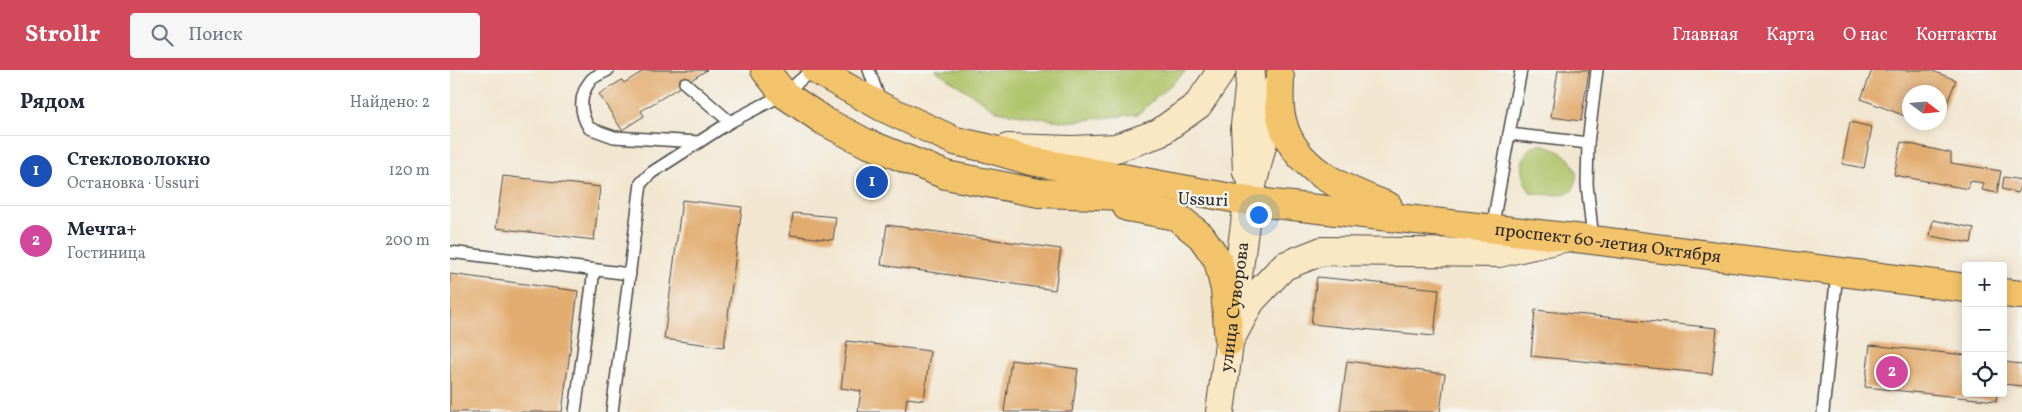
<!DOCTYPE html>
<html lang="ru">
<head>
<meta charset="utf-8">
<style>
	:root { --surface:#fff; --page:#f6f6f7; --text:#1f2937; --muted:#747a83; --line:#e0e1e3; --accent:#d1495b }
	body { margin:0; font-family:Vollkorn,serif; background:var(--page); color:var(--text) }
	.controls { position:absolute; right:15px; bottom:15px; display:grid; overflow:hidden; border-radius:5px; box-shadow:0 2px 12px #0003 }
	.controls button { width:45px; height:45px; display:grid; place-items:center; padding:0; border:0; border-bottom:1px solid var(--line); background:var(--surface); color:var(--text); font:25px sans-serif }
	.compass { position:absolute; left:1452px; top:15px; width:45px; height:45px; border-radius:50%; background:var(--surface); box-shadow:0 2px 12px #0003; rotate:106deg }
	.you { position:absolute; left:808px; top:144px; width:18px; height:18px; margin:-12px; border:4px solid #fff; border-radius:50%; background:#1a73e8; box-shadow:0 0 0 8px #1a73e833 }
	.badge { display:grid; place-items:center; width:32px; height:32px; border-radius:50%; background:var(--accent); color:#fff; font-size:16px; font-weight:700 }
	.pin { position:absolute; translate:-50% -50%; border:2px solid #fff; box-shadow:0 1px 5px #0006 }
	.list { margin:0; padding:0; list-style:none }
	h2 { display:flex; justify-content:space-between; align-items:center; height:65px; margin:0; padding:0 20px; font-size:21px }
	h2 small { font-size:16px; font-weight:400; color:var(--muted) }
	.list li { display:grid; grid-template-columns:32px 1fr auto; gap:15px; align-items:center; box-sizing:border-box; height:70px; padding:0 20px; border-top:1px solid var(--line) }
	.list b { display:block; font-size:19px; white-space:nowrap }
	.list p { margin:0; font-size:16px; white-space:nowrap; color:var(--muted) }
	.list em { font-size:16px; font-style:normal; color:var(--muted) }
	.icon { flex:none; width:28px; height:28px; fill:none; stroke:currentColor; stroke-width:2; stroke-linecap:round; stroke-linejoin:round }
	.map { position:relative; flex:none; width:1572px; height:342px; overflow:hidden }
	header { display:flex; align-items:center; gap:30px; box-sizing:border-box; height:70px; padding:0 25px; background:var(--accent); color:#fff }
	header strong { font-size:24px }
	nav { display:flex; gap:28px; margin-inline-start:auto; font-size:18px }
	.search { width:350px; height:45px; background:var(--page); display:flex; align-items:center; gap:12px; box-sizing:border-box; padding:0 18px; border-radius:5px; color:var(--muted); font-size:19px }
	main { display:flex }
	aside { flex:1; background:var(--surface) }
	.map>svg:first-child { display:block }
	.green { fill:#afc367; stroke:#6d7749 }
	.building { fill:#e2ac6f }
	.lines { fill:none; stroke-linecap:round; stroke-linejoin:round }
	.lane-casing { stroke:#494744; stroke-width:14 }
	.secondary-casing { stroke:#494744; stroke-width:30 }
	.highway-casing { stroke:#494744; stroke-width:30 }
	.lane { stroke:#fff; stroke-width:11 }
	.secondary { stroke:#fae7c3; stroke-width:28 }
	.highway { stroke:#f2c36a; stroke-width:28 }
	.labels { text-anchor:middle; stroke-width:4.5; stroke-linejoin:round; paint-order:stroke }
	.street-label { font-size:18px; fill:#2b2b2b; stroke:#f6f6f2 }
</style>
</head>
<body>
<header>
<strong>Strollr</strong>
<div class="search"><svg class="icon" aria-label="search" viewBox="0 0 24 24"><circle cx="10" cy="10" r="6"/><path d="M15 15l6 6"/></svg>Поиск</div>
<nav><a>Главная</a><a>Карта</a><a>О нас</a><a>Контакты</a></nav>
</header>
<main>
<aside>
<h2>Рядом<small>Найдено: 2</small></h2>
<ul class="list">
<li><span class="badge" style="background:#1a4fb4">1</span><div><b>Стекловолокно</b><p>Остановка · Ussuri</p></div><em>120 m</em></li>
<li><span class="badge" style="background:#d1479c">2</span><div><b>Мечта+</b><p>Гостиница</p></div><em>200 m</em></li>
</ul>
</aside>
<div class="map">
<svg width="1572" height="342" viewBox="0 0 1572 342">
	<rect width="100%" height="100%" fill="#f6f6f2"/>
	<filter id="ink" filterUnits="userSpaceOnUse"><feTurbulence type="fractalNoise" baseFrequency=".02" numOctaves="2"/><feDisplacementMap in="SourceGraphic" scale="10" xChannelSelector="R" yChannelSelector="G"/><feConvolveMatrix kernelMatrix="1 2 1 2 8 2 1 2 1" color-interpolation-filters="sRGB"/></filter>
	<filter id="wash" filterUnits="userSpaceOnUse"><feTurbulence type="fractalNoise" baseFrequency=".0096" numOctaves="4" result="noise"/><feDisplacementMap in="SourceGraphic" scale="20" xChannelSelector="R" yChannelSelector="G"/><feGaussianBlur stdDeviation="1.12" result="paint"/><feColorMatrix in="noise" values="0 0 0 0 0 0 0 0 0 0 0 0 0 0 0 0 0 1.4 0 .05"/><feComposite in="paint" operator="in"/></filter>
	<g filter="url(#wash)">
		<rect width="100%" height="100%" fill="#f2e6d0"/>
		<g class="green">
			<path d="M485 0H737L688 44 616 52 547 41Z"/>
			<path d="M1091 74C1113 80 1136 95 1122 121 1110 128 1095 124 1081 123 1069 104 1068 94 1081 76Z"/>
		</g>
		<g id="blocks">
			<g class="building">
				<path d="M195 0H257L191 41 194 46 172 60 149 24 172 10 174 13Z"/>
				<path d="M1108 0H1139L1131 51 1101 47Z"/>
				<path d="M1422 0H1480L1506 10 1490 52V22H1460V44L1458 47 1411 29Z"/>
				<path d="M1400 52 1422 57 1414 98 1392 94Z"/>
				<path d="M1451 72 1501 83V93L1551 101 1547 123 1532 120 1534 113 1519 111 1518 119 1444 105Z"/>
				<path d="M53 106 150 117 144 170 46 158Z"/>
				<path d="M1554 107 1571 110 1568 123 1552 119Z"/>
				<path d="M232 130 292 137 274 277 214 269Z"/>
				<path d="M343 143 386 147 383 170 340 165Z"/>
				<path d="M1483 150 1524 158 1521 173 1480 166Z"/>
				<path d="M437 155 611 179 605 220 431 195Z"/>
				<path d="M0 204 128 221 112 342H0Z"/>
				<path d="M867 207 989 219 984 266 861 254Z"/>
				<path d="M1085 240 1267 258 1262 304 1081 286Z"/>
				<path d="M397 271 480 281 474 330 457 328 455 342H408L411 321 391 318Z"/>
				<path d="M1420 275 1516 285V323H1547L1546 331 1415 317Z"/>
				<path d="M561 290 628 299 622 342H554Z"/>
				<path d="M897 291 995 304 990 342H890Z"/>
				<path d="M1553 292 1572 294V316L1553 314Z"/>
			</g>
		</g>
	</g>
	<g filter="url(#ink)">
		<use href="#blocks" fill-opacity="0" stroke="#494744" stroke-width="1"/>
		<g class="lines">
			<g class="lane-casing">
				<g id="lane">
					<path d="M158 0C153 3 144 6 141 10 128 26 130 43 139 58L164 67 249 72"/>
					<path d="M419 0 430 31"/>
					<path d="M235 13 280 52 334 24 362 0"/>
					<path d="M1059 64 1071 0"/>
					<path d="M1138 73 1147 0"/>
					<path d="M1042 159 1059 64 1138 73 1137 114 1143 170"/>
					<path d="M0 182 180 204"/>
					<path d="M125 342 144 200"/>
					<path d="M162 342 191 113 201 103 280 52"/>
					<path d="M1373 342 1387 202"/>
				</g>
			</g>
			<g class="secondary-casing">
				<g id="secondary">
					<path d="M558 78 622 80 666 78 709 63 748 35 772 0"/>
					<path d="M797 102 795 55 801 0"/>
					<path d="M779 272 801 231 834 196 872 181 1049 183 1114 168"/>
					<path id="s1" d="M770 342 798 131 827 16"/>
				</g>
			</g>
			<g class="highway-casing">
				<g id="highway">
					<path d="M315 0 334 24 374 51 414 72 496 105 589 123 704 127"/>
					<path id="s2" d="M366 0 432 37 505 71 537 78 581 91 798 131 1143 170 1516 218"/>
					<path d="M830 7C830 21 828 37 832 50 843 99 895 120 938 136"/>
					<path d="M677 137 726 146 751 166 768 190 775 220 779 272"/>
					<path d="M1553 223 1572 225"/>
				</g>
			</g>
			<use href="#lane" class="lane"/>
			<use href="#secondary" class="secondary"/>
			<use href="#highway" class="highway"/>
		</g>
	</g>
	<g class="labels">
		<g class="street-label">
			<text transform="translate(753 129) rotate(2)" y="6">Ussuri</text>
			<text dy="6" stroke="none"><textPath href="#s2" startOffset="818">проспект 60-летия Октября</textPath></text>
			<text dy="6" stroke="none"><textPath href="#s1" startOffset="106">улица Суворова</textPath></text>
		</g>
	</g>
</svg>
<div class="controls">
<button>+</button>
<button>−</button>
<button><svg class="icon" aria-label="locate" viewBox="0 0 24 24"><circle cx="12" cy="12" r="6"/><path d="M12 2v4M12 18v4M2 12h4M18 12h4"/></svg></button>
</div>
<svg class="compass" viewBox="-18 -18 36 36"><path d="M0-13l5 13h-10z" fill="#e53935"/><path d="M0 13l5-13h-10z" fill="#747a83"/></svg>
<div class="you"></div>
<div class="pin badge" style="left:422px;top:112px;background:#1a4fb4">1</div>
<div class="pin badge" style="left:1442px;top:302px;background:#d1479c">2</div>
</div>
</main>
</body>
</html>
